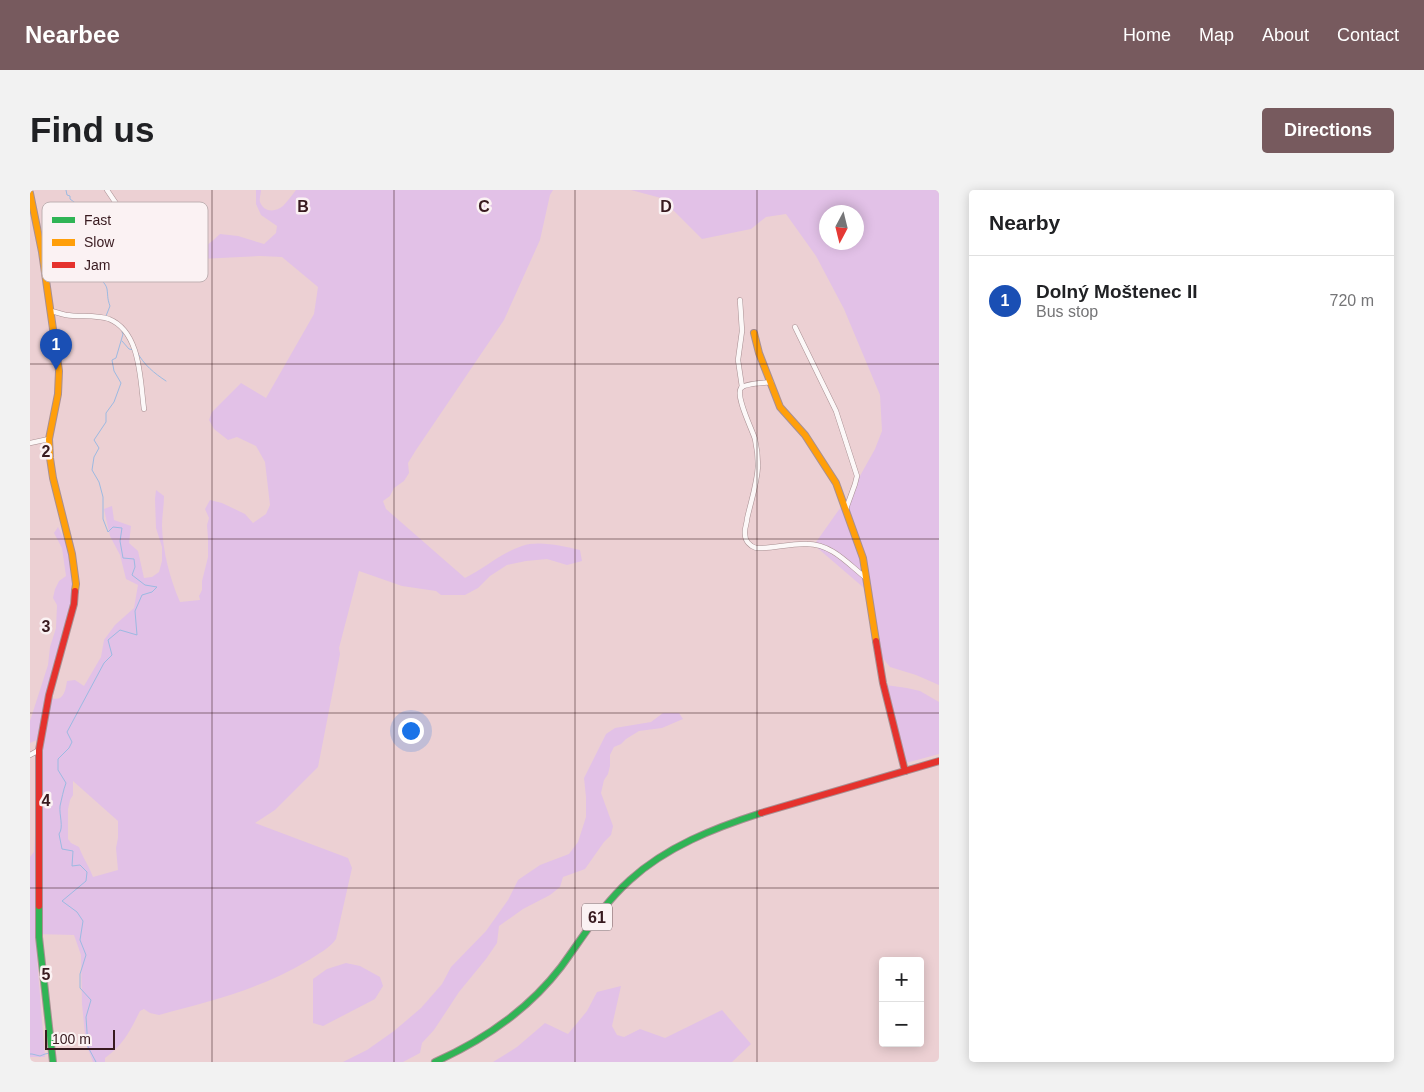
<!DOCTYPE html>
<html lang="en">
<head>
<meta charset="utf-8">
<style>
	:root { --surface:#fff; --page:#f2f2f2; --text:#202124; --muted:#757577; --line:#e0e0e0; --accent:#775a5e }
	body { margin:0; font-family:Arial,sans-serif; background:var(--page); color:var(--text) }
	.controls { position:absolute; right:15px; bottom:15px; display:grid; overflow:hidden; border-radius:5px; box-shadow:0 2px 12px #0003 }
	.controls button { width:45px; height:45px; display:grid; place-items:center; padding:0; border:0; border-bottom:1px solid var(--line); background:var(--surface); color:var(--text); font:25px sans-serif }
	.compass { position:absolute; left:789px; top:15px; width:45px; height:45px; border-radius:50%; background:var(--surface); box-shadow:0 2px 12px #0003; rotate:187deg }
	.scale { position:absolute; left:15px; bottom:12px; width:70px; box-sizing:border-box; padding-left:5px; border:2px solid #381a1f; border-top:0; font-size:14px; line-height:18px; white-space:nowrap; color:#381a1f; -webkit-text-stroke:4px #fbf2f3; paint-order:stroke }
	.you { position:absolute; left:380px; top:540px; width:18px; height:18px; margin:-12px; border:4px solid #fff; border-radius:50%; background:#1a73e8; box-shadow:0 0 0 8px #1a73e833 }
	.badge { display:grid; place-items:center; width:32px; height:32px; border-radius:50%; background:var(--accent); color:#fff; font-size:16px; font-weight:700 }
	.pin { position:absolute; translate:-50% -41px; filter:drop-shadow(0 1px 2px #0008) }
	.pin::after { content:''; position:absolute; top:26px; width:18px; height:15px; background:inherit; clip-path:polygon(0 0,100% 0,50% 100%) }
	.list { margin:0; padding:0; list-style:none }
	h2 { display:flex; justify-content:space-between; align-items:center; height:65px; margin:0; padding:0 20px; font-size:21px }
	h2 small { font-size:16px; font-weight:400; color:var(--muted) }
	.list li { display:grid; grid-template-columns:32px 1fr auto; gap:15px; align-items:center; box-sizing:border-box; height:90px; padding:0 20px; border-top:1px solid var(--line) }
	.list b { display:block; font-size:19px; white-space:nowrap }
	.list p { margin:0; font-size:16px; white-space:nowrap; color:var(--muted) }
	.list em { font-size:16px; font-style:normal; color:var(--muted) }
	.map { position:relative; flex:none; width:909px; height:872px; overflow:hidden; border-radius:5px }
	header { display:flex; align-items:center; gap:30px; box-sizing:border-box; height:70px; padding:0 25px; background:var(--accent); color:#fff }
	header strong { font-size:24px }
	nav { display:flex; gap:28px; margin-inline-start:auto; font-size:18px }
	.intro { display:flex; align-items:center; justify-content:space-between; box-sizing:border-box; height:120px; padding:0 30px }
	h1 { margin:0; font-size:35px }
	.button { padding:12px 22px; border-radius:5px; background:var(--accent); color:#fff; font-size:18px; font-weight:700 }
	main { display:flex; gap:30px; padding:0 30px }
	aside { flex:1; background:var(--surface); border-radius:5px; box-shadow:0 2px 12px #0003 }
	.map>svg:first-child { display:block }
	.green { fill:#e2c1e7; fill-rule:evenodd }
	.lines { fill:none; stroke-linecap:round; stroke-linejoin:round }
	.stream { stroke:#9cbae2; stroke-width:1 }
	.street-casing { stroke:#a88f92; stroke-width:5.5 }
	.fast-casing { stroke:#a88f92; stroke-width:8 }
	.slow-casing { stroke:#a88f92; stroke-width:8 }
	.jam-casing { stroke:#a88f92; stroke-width:8 }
	.street { stroke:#fcf8f8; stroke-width:4.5 }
	.fast { stroke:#30b455; stroke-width:6 }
	.slow { stroke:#ff9f0a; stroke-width:6 }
	.jam { stroke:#e5322d; stroke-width:6 }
	.grid { fill:none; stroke:#381a1f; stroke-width:1; stroke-opacity:0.55 }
	.labels { text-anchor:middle; stroke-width:5; stroke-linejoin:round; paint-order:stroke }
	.shield { fill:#fbf2f3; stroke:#725b5f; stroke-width:1 }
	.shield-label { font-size:16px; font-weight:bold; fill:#381a1f }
	.key { fill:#fbf2f3; stroke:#c0b1b3; stroke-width:1 }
	.key-label { font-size:14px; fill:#381a1f }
	.grid-label { font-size:16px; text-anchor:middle; font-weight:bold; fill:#381a1f; stroke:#fbf2f3; stroke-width:5; stroke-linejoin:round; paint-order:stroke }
</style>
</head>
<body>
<header>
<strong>Nearbee</strong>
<nav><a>Home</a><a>Map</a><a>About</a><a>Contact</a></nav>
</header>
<div class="intro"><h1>Find us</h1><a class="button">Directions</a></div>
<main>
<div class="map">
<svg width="909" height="872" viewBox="0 0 909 872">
	<rect width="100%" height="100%" fill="#ecd0d3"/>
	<g class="green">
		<path d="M226 0H231C231 4 229 9 230 12 234 23 246 22 253 16 258 11 262 5 266 0H523L520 5 510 50 474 130 386 260 378 273 379 283 374 291 364 298 360 306 353 311 356 319 435 388C455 378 471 363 492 356 508 350 533 356 550 360L552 371 537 375 517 369 496 371 477 375 460 386 448 398 435 405H411L406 401 372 396 329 381 309 458 310 464 288 577 245 620 225 633 318 668 322 678 306 749C300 758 288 764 279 770 231 799 182 811 129 825L120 823 114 819 110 821C100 841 94 854 75 868V872H63L56 854 52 814 51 765 44 745 5 744 15 867H0V667L4 662 7 609V550L0 553V531L18 475 20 457 26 438 27 415 23 408 25 399 29 391 36 386 32 358 24 343 28 337C35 350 41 362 43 377 47 413 26 470 17 506 32 514 35 504 37 491L45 490 54 496 71 467 74 450 85 435 104 418 108 395 96 389 90 365 80 346 74 319 82 316 84 330 101 336 99 353 108 361 114 388 122 387 129 382 132 371V357L126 338 125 309 126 300 134 306C134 316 132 326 132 337 133 362 140 389 150 412L170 410 169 406 172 400V391L178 367V348L177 335 179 328 175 319 180 310 192 313 215 324 223 333 236 324 240 315 235 272 226 256 207 247 198 250 184 239 179 230 182 222 211 193 236 208 284 124 288 97 252 67 230 66 170 69 151 66H136L127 68 121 64 113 48 130 36 140 44 139 50 142 55C149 56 155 59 162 60 174 60 181 52 190 44L208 46 234 54 246 43 247 36 231 25 226 14ZM43 591 88 631V648L86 658 88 680 63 687C59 676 53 668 49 657L41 653 38 649V619L40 610 43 605Z"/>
		<path d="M601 0H909V495L886 485 860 477 851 466 841 404 784 355 808 321 816 311 845 259 852 241 850 205 814 119 786 66 756 24 736 27 721 39 672 49 631 8ZM796 22H826V52H796Z"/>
		<path d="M856 495 877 498 890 501 909 512V564L876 573Z"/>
		<path d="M633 523H649L653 529 632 538 609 541 596 549 591 554 584 557 580 565V576L578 584 574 590 571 603 583 636 581 645 574 652 555 679 533 687 530 697 520 705 493 719 469 736 467 753 456 769 429 802 404 840 392 853 390 863 373 872H313L337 860 364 841 391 818 412 794 421 777 456 741 478 710 488 690 510 675 539 664 548 652 556 627V607L554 588 576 544 585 538 621 532Z"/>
		<path d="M316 773 330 776 350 787 353 796 345 809 293 836 283 833V789L297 779Z"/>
		<path d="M591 796 582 836 587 845 594 847 610 839 635 848 692 820 721 854 702 872H463L487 857 515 833 538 844 557 821 567 802Z"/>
	</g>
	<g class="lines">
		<g class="stream">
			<path d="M36 0 37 5 40 6V9L52 18 53 21 51 37 52 49 61 51 63 63 75 69V76L67 84C69 89 76 93 77 99 78 105 77 108 80 116L76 126"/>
			<path d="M92 151 99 159 104 160"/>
			<path d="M107 162C114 175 124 183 136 191"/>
			<path d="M0 864H2L10 866 15 864 20 863"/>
			<path d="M66 872 58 857 56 827 61 810 50 798V784L56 765 50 750 53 731 47 722 32 711 56 691 57 682 50 675 42 676 43 661 32 659 29 644C34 637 29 625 30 616 32 608 33 601 36 593L28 580V569L39 558 42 552 37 542 74 473 82 465 78 450 90 440 107 445 105 421 112 405 122 402 127 397 115 395 102 385 105 377 104 369 93 368 90 351 92 338 83 337 78 342 73 329V307L69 292 62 280 64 267 69 258 64 250 76 232V223L84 212 91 193 84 181 82 170 86 168 93 144 92 142"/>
		</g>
		<g class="street-casing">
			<g id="street">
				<path d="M77 0 110 49"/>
				<path d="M710 110 712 141 708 170 712 197"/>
				<path d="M21 121C26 122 31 124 36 125 49 127 67 125 79 129 111 142 110 190 114 219"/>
				<path d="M765 137 806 221 827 286 825 294 816 319"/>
				<path d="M741 192C735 193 715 193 711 198 705 206 722 239 725 249 727 258 728 267 728 276 727 294 721 311 717 329 717 334 714 339 715 344 715 351 720 356 726 358 743 359 760 353 777 354 802 354 818 374 836 388"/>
				<path d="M0 253 19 249"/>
				<path d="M0 565 9 560"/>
			</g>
		</g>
		<g class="fast-casing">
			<g id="fast">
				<path d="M9 716V747L23 872"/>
				<path d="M405 872C454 850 498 820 531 777 553 747 572 715 600 690 636 657 684 638 731 623"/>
			</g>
		</g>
		<g class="slow-casing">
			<g id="slow">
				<path d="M0 3 12 62 29 181 28 204 19 249 20 268 23 288 42 364 46 394 45 401"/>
				<path d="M724 143 729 163 750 217 775 245 806 293 833 368 846 451"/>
			</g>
		</g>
		<g class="jam-casing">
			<g id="jam">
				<path d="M846 451 853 493 875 581"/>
				<path d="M731 623 909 571"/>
				<path d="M9 716V560L19 505 44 414 45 401"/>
			</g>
		</g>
		<use href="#street" class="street"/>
		<use href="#fast" class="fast"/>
		<use href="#slow" class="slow"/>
		<use href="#jam" class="jam"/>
	</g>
	<path class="grid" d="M182 0V872M364 0V872M545 0V872M727 0V872M0 174H909M0 349H909M0 523H909M0 698H909"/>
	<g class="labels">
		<rect class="shield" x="552" y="713.5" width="30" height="27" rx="4"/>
		<g class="shield-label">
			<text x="567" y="733">61</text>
		</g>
	</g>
	<rect x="12" y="12" width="166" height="80" rx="8" class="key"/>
	<rect x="22" y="27" width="23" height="6" fill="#30b455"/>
	<rect x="22" y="49" width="23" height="7" fill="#ff9f0a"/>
	<rect x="22" y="72" width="23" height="6" fill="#e5322d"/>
	<g class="key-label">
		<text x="54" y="35">Fast</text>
		<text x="54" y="57">Slow</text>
		<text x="54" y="80">Jam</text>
	</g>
	<g class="grid-label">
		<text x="273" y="22">B</text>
		<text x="454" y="22">C</text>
		<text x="636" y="22">D</text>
		<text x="16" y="267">2</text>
		<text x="16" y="442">3</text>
		<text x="16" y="616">4</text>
		<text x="16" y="790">5</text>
	</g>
</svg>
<div class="controls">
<button>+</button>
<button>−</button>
</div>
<svg class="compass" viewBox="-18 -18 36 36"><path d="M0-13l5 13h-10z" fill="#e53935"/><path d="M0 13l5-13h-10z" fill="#757577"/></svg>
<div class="scale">100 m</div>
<div class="you"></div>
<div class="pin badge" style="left:26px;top:180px;background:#1a4fb4">1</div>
</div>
<aside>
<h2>Nearby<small></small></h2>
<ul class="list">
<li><span class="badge" style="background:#1a4fb4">1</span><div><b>Dolný Moštenec II</b><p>Bus stop</p></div><em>720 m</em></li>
</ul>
</aside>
</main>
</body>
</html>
